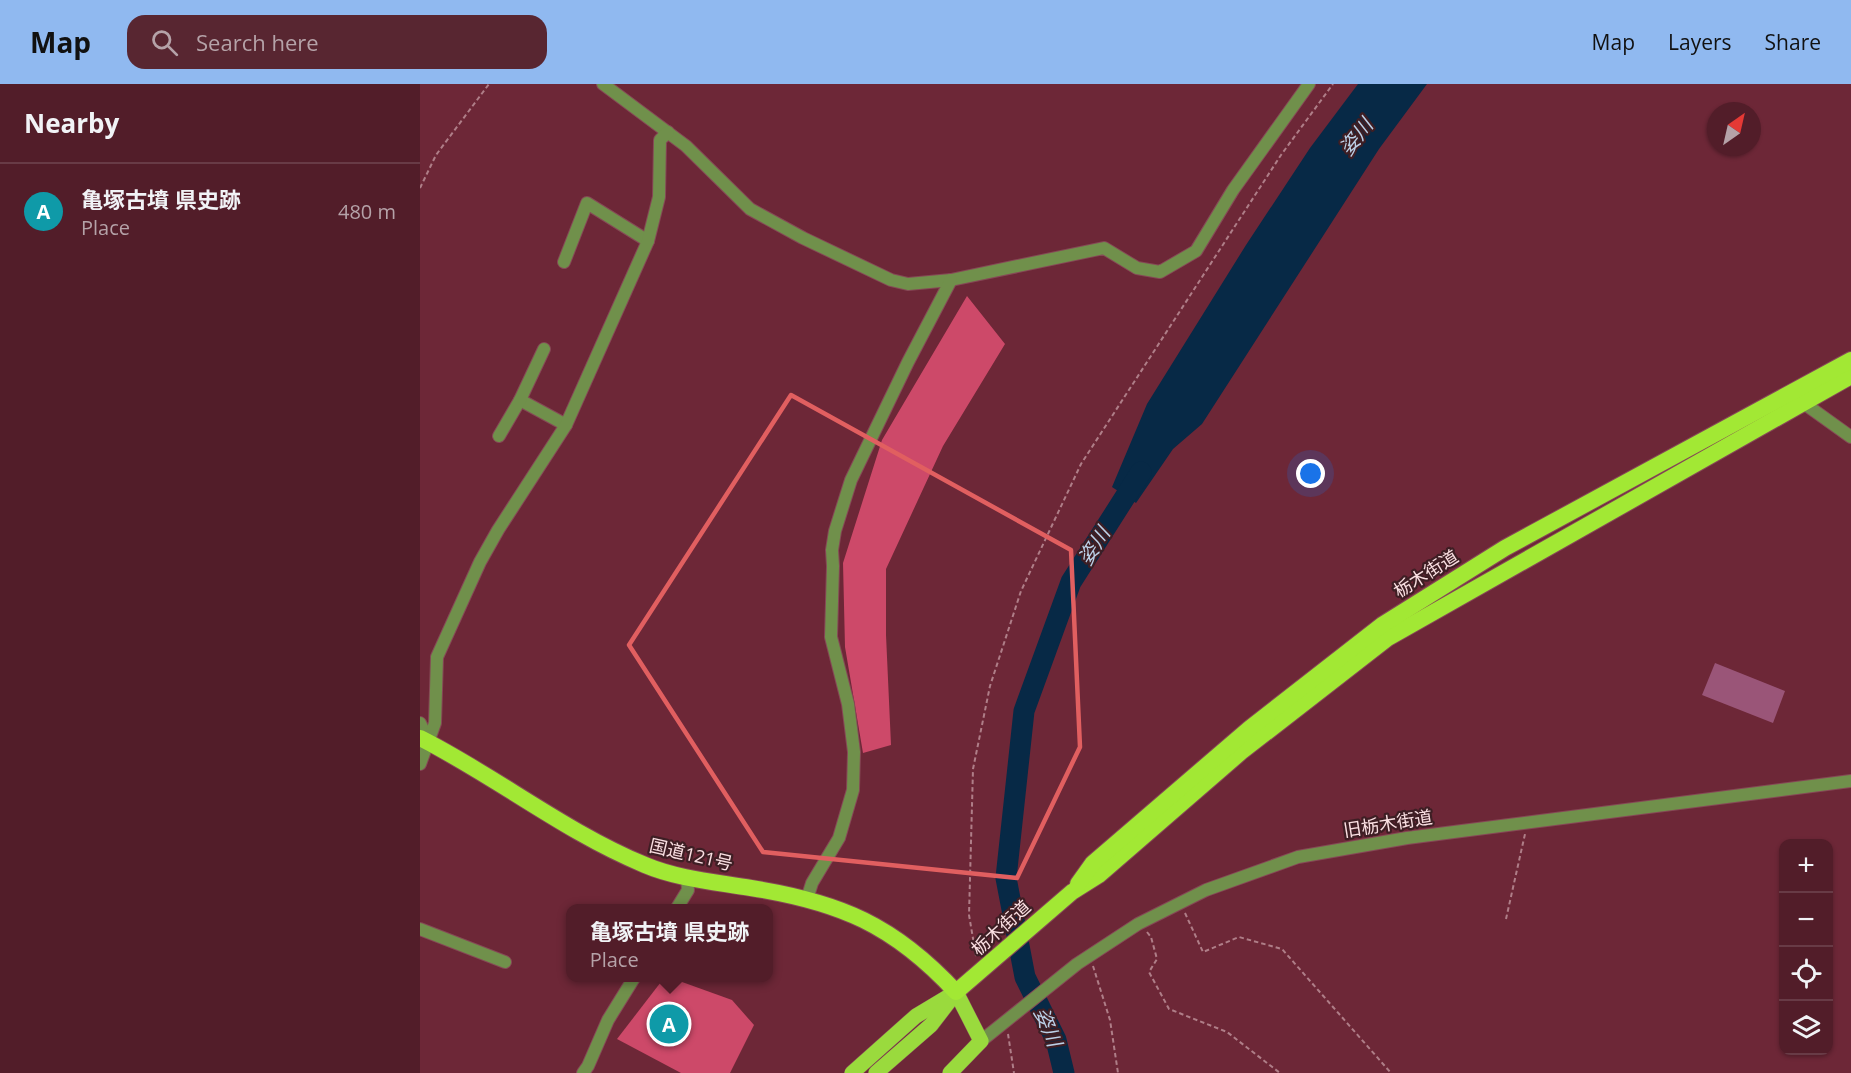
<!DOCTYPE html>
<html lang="en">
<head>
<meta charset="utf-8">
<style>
	:root { --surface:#521d29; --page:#582631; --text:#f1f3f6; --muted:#b5a2a8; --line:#683b46; --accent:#90b9f0 }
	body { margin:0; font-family:"Open Sans","Noto Sans JP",sans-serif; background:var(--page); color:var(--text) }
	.controls { position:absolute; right:18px; bottom:18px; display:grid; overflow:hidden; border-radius:12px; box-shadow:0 2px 4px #0004 }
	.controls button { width:54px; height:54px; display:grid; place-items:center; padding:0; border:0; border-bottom:2px solid var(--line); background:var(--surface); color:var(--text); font:30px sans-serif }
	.compass { position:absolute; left:1287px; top:18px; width:54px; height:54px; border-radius:50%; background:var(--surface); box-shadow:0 2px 4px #0004; rotate:34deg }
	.you { position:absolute; left:891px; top:390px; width:21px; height:21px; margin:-15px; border:4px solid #fff; border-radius:50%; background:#1a73e8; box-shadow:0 0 0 9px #1a73e833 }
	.badge { display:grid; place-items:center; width:39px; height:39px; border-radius:50%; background:var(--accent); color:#fff; font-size:20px; font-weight:700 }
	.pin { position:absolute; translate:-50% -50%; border:3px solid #fff; box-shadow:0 2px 6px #0006 }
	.popup { position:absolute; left:146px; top:820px; width:207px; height:78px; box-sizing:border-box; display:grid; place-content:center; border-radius:12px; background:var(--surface); filter:drop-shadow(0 2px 4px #0005); font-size:20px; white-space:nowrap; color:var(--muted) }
	.popup b { font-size:22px; color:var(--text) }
	.popup::after { content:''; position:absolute; left:50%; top:100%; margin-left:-12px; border:12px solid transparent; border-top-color:var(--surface) }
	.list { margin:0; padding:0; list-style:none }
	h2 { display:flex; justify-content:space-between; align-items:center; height:78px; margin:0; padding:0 24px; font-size:26px }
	h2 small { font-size:20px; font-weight:400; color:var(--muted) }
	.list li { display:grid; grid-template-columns:39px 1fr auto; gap:18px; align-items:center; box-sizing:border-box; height:96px; padding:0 24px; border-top:2px solid var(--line) }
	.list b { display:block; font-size:22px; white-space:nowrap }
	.list p { margin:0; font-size:20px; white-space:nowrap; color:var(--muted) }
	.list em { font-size:20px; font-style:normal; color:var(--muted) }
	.icon { flex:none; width:33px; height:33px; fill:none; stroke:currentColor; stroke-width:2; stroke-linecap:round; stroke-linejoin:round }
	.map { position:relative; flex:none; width:1431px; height:989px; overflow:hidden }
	header { display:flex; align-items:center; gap:36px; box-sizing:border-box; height:84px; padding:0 30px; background:var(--accent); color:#111 }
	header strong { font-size:28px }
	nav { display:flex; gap:33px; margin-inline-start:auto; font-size:21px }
	.search { width:420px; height:54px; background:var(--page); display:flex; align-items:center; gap:15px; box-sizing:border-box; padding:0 21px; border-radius:18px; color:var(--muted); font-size:22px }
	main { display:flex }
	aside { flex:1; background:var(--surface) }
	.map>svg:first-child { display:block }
	.forest { fill:#cd4969 }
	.water { fill:#072946 }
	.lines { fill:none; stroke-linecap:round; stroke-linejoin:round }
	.river { stroke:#072946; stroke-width:21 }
	.building { fill:#9a5578 }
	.minor-casing { stroke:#864856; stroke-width:14 }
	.tertiary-casing { stroke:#864856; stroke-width:14 }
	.primary-casing { stroke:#864856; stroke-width:16 }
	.trunk-casing { stroke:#864856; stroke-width:18 }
	.path { stroke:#af7e88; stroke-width:2; stroke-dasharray:4.5 3; stroke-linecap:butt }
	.minor { stroke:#70904b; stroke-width:12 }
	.tertiary { stroke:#70904b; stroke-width:12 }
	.primary { stroke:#9ada3d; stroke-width:15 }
	.trunk { stroke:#a2e834; stroke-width:16 }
	.marked { fill:none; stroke:#e15f60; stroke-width:4.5; stroke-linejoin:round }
	.labels { text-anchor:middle; stroke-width:4.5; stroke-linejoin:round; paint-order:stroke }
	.street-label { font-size:18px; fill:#fadfe2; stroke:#3e1e24 }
	.water-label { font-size:20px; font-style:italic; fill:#bbd0e7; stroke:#3e1e24 }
</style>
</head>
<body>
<header>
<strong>Map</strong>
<div class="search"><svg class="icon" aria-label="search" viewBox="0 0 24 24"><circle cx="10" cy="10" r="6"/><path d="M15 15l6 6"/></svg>Search here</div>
<nav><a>Map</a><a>Layers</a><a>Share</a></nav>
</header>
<main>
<aside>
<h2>Nearby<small></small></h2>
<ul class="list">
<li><span class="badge" style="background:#0f9aa8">A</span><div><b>亀塚古墳 県史跡</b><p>Place</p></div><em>480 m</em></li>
</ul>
</aside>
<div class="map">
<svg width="1431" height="989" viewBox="0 0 1431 989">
	<rect width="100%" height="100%" fill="#6d2737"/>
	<g class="forest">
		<path d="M547 212 585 260 523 362 466 485V551L471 661 443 669 425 563 423 479 462 356Z"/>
		<path d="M244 894H251L312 916 334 941 310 989H261L197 955Z"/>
	</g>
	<path class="water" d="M938 0H1007L959 65 782 340 753 365 716 419 692 403 727 320 826 161 890 64Z"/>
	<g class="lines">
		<path class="river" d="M644 989 636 956 605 893 586 794 604 627 651 498 721 388"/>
	</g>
	<path class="building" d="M1295 579 1365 607 1353 639 1282 611Z"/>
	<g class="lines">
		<g class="minor-casing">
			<g id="minor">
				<path d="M183 0 266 62 330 125 383 154 471 196 488 200 531 196 684 164 717 184 740 188 776 167 813 106 889 0"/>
				<path d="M144 178 167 119 228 157"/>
				<path d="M1378 315 1431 353"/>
				<path d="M100 316 146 341"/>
				<path d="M79 352 100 316 124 265"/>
				<path d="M0 639 9 658"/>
				<path d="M0 680 15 639 17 573 60 478 78 446 146 341 228 157 239 113 240 56 248 48"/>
				<path d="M387 815 392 799 419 754 433 706 434 668 428 620 411 553 413 482 412 466 415 447 431 396 488 278 531 196"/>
				<path d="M257 824 268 806 267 794"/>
				<path d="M0 845 85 878"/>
				<path d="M163 989 168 982 188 936 214 894"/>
			</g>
		</g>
		<g class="tertiary-casing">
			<path id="tertiary" d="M561 957 657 880 718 840 786 806 878 773 987 754 1431 697"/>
		</g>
		<g class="primary-casing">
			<g id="primary">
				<path d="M432 989 496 932 536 908"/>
				<path d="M456 989 511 941 531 915"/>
				<path d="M530 989 561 957 536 908"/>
			</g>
		</g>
		<g class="trunk-casing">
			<g id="trunk">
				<path d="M0 654C77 693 145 748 225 781 258 795 296 798 331 804 420 818 474 841 536 908L652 808 679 791 821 668 968 554 1431 292"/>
				<path d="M658 800 673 779 830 644 962 541 1085 464 1431 276"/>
			</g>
		</g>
		<g class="path">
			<path d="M0 104 16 71 69 0"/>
			<path d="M765 829 783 868 819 853 862 865 971 989"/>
			<path d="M1086 835 1105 750"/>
			<path d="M727 848 731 853 737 875 729 888 749 925 807 948 860 989"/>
			<path d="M556 872 549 831 553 685 570 602 601 507 661 380 861 71 913 0"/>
			<path d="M673 882 690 936 698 989"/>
			<path d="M588 950 594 989"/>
		</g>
		<use href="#minor" class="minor"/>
		<use href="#tertiary" class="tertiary"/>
		<use href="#primary" class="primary"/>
		<use href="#trunk" class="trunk"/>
	</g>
	<path class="marked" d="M371 311 651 466 660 663 597 794 343 768 209 561Z"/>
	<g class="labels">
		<g class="street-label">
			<text transform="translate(1006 490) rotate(-32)" y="6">栃木街道</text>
			<text transform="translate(968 740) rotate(-9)" y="6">旧栃木街道</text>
			<text transform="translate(271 771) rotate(13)" y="6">国道121号</text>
			<text transform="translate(581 844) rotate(-42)" y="6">栃木街道</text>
		</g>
		<g class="water-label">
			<text transform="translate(936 53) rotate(-52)" y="7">姿川</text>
			<text transform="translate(674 462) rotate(-58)" y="7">姿川</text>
			<text transform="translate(628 943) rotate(67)" y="7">姿川</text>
		</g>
	</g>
</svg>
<div class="controls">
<button>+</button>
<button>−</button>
<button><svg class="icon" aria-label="locate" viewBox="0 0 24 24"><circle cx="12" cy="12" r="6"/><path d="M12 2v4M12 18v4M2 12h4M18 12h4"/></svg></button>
<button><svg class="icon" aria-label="layers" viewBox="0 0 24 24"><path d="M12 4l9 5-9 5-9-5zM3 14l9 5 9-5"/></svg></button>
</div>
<svg class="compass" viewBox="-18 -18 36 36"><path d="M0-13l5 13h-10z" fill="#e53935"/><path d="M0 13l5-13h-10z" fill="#b5a2a8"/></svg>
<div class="you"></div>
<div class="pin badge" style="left:249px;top:940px;background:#0f9aa8">A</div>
<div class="popup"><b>亀塚古墳 県史跡</b>Place</div>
</div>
</main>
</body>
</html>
